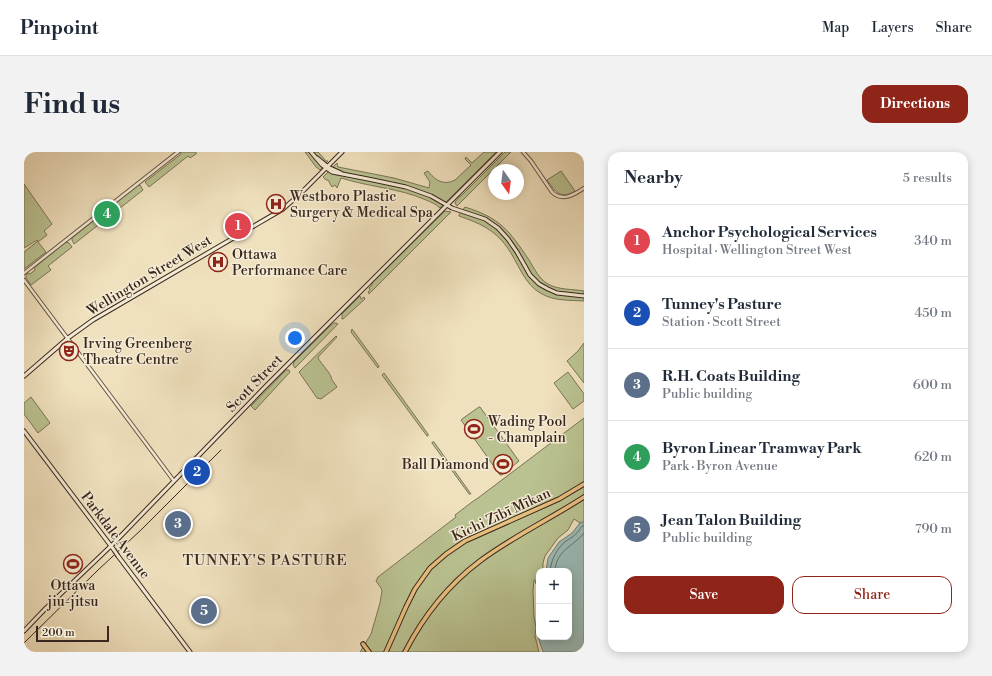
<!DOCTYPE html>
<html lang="en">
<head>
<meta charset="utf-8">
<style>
	:root { --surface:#fff; --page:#f2f2f3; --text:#1f2937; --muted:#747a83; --line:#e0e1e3; --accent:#8f2418 }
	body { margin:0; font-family:"Libre Bodoni",serif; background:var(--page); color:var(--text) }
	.controls { position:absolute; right:12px; bottom:12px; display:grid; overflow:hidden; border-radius:8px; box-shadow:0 2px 10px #0003 }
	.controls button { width:36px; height:36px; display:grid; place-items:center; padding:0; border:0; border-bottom:1px solid var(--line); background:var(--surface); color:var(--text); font:20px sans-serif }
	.compass { position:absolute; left:464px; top:12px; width:36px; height:36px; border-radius:50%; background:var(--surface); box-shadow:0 2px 10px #0003; rotate:166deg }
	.scale { position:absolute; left:12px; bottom:10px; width:73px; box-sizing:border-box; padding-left:4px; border:2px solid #3a271e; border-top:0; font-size:11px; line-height:14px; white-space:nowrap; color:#3a271e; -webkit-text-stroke:3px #f5ecd5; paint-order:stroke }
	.you { position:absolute; left:271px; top:186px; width:14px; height:14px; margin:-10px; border:3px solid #fff; border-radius:50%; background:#1a73e8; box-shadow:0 0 0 6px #1a73e833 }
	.badge { display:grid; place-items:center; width:26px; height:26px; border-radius:50%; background:var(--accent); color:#fff; font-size:13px; font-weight:700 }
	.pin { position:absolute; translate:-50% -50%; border:2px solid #fff; box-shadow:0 1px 4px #0006 }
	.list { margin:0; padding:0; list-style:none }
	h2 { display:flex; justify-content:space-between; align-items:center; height:52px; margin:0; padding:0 16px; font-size:17px }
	h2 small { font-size:13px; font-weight:400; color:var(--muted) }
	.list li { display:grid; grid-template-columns:26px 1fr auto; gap:12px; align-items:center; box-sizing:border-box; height:72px; padding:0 16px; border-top:1px solid var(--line) }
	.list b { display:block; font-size:15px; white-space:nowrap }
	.list p { margin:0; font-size:13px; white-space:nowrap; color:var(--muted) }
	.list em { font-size:13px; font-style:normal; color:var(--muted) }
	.actions { display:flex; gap:8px; padding:12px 16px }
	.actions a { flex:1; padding:9px 0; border:1px solid var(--accent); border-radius:12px; text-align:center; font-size:14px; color:var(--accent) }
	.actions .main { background:var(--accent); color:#fff }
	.map { position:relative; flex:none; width:560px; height:500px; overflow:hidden; border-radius:12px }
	header { display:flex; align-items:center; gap:24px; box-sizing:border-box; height:56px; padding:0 20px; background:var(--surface); border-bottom:1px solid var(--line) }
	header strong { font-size:19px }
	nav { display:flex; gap:22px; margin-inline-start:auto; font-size:14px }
	.intro { display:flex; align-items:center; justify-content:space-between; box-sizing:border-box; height:96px; padding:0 24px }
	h1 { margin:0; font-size:28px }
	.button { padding:10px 18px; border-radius:12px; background:var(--accent); color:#fff; font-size:14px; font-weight:700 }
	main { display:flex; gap:24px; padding:0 24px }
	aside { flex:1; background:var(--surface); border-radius:12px; box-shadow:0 2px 10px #0003 }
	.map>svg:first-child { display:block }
	.green { fill:#bac291; stroke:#7a7458 }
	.water { fill:#9cbcb8; stroke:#75807a }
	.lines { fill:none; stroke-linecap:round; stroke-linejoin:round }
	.shore { stroke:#6b726b; stroke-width:1 }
	.tertiary-casing { stroke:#685646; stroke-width:4.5 }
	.secondary-casing { stroke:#3a271e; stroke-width:5 }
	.trunk-casing { stroke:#3a271e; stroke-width:5.5 }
	.tertiary { stroke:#f5ecd5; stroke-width:2.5 }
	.secondary { stroke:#f5ecd5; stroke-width:3 }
	.trunk { stroke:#e8c07f; stroke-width:3.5 }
	.tram { stroke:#3a271e; stroke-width:1 }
	.secondary-bridge-casing { stroke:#3a271e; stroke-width:5; stroke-linecap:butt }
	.secondary-bridge { stroke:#f5ecd5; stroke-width:3 }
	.labels { text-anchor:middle; stroke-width:3; stroke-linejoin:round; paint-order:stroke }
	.poi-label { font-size:14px; fill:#3a271e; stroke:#f5ecd5; text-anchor:start }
	.street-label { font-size:14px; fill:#3a271e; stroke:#f5ecd5 }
	.neighbourhood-label { font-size:15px; letter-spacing:1px; fill:#3a271e; stroke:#f5ecd5 }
</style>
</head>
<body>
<header>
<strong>Pinpoint</strong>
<nav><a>Map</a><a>Layers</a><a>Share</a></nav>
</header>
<div class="intro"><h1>Find us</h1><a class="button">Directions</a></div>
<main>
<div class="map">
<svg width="560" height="500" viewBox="0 0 560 500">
	<rect width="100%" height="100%" fill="#f0e1be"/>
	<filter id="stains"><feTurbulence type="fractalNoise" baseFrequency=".005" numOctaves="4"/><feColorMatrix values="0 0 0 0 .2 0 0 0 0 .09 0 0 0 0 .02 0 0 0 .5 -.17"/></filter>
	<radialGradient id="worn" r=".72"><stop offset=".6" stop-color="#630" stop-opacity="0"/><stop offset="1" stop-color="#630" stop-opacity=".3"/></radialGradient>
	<g class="green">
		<path d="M156 0H172V2L166 6 164 4 125 35 121 30 157 2Z"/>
		<path d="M281 0H294L302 9H304L296 18 292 15Z"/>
		<path d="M460 0H472L416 56C412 52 407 50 402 48 375 36 345 35 317 26L313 36 311 33 308 35 304 28H302L299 25 313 11 314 15 370 26 405 36 406 30 400 21 404 19C411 28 419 34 431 28L447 13 441 7 442 5 448 11Z"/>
		<path d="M481 0H487L433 54 432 53 431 50 436 44H437Z"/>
		<path d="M537 19 551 39C536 48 532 40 523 28Z"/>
		<path d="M0 32 28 72 20 79 23 83 14 90 22 100 0 117V100L14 89 13 88 0 96Z"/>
		<path d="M114 33H116L119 38 50 92 48 88V86Z"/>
		<path d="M441 55C476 66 485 78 505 108 510 116 515 127 524 132 534 138 549 137 560 139V149C546 148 530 149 518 142 500 133 494 110 483 95 470 77 455 71 435 64V63Z"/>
		<path d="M421 59 427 60 345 142 344 140 346 138 345 136 348 133V131Z"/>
		<path d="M42 90 45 91 48 95 24 114 27 118 7 133 2 126V123L4 121 6 122 11 118 10 116Z"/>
		<path d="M336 144 337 147 340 145 341 147 319 167H318V162Z"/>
		<path d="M310 171H312L314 172 271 216 269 213 270 210 305 175Z"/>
		<path d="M328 177 355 214 354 216 327 180Z"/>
		<path d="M312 184 313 185 295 204 294 206C298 213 307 221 308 228L313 235 297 247 293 246 275 220Z"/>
		<path d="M560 191V231L543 209 554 199Z"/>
		<path d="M262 218H265L266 220 231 258 227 254Z"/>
		<path d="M544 220 560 242V249L549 257 530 231Z"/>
		<path d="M360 221 404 282V284H403L358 223Z"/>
		<path d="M7 245 26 271 14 281 0 262V251Z"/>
		<path d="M455 255H456L495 309 478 323H476L437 268 438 267Z"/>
		<path d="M560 266V370L556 371 550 367 544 378 534 386 521 404 519 411V419H515V434L512 432 511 428H510L509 439 510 464 512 475 511 484 515 500H336L347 482 356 451 358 439 357 436 352 429 354 425 432 365 431 363 448 350 454 346Z"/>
		<path d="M408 290H410L447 342H445L408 291Z"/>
	</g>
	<path class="water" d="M559 370H560V500H519L514 485 515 476V485H545V419H522L524 406 535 390 548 381 556 371Z"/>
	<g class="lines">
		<g class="shore">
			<path d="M526 419C527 408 533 396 542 389 549 385 554 381 558 374H560"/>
			<path d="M531 419C532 398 549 395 560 381"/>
		</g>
		<g class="tertiary-casing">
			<g id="tertiary">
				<path d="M499 0 507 9 528 40C538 50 550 43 560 36"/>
				<path d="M0 121 154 0"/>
				<path d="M0 128 150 329"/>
			</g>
		</g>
		<g class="secondary-casing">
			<g id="secondary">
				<path d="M287 0 298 13 308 20 344 27 382 35 407 44 428 56 461 67 474 76 484 87 493 100 506 123 515 132 524 137 533 141 560 144"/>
				<path d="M293 6 304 15 317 21"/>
				<path d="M0 224 44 186 69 168 259 57 276 42 318 0"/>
				<path d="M0 279 90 398"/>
				<path d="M94 404 166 500"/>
				<path d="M0 479 22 456 90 391 241 235 476 0"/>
			</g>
		</g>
		<g class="trunk-casing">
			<g id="trunk">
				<path d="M339 492 345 500"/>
				<path d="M362 500 382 455 391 437 406 416 422 402 441 389 535 347 560 332"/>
				<path d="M381 500C399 465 424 433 456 409 488 385 526 367 560 345"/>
			</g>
		</g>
		<use href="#tertiary" class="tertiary"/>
		<use href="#secondary" class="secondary"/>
		<use href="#trunk" class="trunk"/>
		<path class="tram" d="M0 491 73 419 118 377 197 298"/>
		<g class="secondary-bridge-casing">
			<path id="secondary-bridge" d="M90 398 94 404"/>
		</g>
		<use href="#secondary-bridge" class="secondary-bridge"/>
	</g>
	<defs>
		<g id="hospital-ring" transform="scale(1)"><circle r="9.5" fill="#f5ecd5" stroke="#8f2418" stroke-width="1.5"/><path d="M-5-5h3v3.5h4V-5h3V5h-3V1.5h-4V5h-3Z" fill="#8f2418"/></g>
		<g id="theatre-ring" transform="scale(1)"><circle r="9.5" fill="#f5ecd5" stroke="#8f2418" stroke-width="1.5"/><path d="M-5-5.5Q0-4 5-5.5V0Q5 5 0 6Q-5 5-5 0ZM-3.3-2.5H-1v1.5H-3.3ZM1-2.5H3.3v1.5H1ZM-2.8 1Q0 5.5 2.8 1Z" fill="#8f2418"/></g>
		<g id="stadium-ring" transform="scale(1)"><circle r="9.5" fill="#f5ecd5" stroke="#8f2418" stroke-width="1.5"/><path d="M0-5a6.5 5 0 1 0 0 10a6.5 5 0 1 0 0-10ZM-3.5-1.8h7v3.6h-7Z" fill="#8f2418"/></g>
	</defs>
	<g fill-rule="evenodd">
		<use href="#hospital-ring" x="252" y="52"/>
		<use href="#hospital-ring" x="194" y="110"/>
		<use href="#theatre-ring" x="45" y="199"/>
		<use href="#stadium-ring" x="450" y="277"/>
		<use href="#stadium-ring" x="479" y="312"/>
		<use href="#stadium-ring" x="49" y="412"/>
	</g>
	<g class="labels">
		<g class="poi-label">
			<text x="266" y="49">Westboro Plastic<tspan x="266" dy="16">Surgery &amp; Medical Spa</tspan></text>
			<text x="208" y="107">Ottawa<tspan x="208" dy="16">Performance Care</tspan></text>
			<text x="59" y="196">Irving Greenberg<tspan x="59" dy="16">Theatre Centre</tspan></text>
			<text x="464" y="274">Wading Pool<tspan x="464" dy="16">- Champlain</tspan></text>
			<text x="465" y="317" text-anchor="end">Ball Diamond</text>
			<text x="49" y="438" text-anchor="middle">Ottawa<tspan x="49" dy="16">jiu-jitsu</tspan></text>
		</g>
		<g class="street-label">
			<text transform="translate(125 123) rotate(-31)" y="5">Wellington Street West</text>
			<text transform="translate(230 231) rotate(-46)" y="5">Scott Street</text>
			<text transform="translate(477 362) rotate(-25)" y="5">Kichi Zībī Mīkan</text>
			<text transform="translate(92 383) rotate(53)" y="5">Parkdale Avenue</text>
		</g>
		<g class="neighbourhood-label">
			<text x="241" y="413">TUNNEY'S PASTURE</text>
		</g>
	</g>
	<rect width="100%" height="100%" filter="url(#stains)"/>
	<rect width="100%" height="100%" fill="url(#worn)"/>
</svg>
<div class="controls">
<button>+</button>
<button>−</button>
</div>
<svg class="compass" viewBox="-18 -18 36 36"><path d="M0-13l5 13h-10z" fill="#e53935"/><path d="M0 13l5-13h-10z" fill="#747a83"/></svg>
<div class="scale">200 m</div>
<div class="you"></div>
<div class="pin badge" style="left:214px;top:74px;background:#e0444e">1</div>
<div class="pin badge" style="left:173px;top:320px;background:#1a4fb4">2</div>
<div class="pin badge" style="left:154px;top:372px;background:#5c6f8a">3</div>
<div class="pin badge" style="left:83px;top:62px;background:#2e9e5b">4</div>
<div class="pin badge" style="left:180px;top:459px;background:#5c6f8a">5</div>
</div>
<aside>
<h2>Nearby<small>5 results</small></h2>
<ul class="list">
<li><span class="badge" style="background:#e0444e">1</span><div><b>Anchor Psychological Services</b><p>Hospital · Wellington Street West</p></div><em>340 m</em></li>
<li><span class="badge" style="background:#1a4fb4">2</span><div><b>Tunney's Pasture</b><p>Station · Scott Street</p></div><em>450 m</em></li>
<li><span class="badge" style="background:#5c6f8a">3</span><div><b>R.H. Coats Building</b><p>Public building</p></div><em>600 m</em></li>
<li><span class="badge" style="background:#2e9e5b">4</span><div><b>Byron Linear Tramway Park</b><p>Park · Byron Avenue</p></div><em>620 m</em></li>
<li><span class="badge" style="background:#5c6f8a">5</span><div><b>Jean Talon Building</b><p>Public building</p></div><em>790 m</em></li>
</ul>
<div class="actions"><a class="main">Save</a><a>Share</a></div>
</aside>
</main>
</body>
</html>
